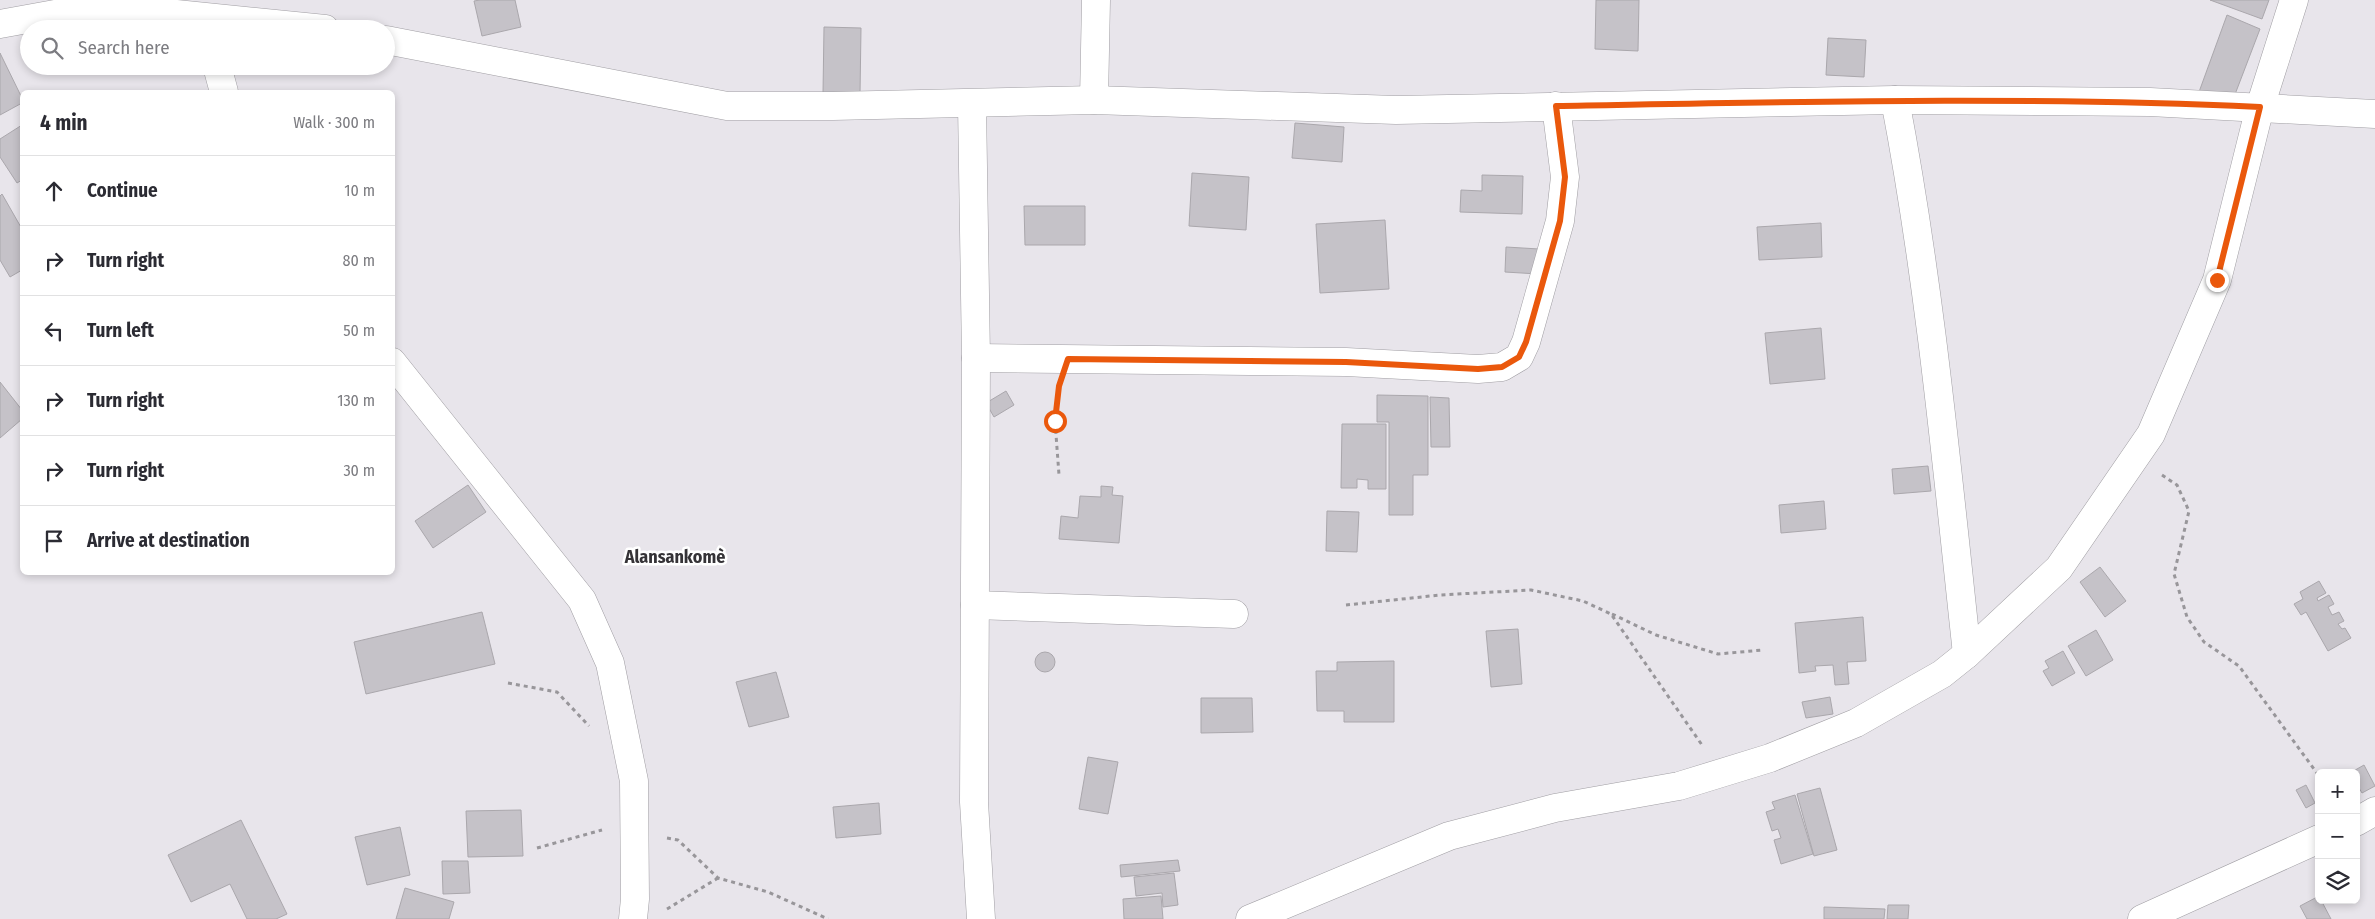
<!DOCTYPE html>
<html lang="en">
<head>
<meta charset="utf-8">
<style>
	:root { --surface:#fff; --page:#f7f7f7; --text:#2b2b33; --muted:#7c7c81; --line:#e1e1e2 }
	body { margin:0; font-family:"Fira Sans Condensed",sans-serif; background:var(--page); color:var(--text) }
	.controls { position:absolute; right:15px; bottom:15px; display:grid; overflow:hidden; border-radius:8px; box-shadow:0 2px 8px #0003 }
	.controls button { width:45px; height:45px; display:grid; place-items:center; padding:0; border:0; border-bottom:1px solid var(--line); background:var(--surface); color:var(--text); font:25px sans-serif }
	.stop { position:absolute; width:15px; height:15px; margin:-11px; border:4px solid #ea580c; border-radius:50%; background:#fff }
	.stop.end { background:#ea580c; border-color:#fff; box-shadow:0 1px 5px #0008 }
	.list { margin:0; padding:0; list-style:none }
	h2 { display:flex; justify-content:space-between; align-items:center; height:65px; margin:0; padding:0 20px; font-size:21px }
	h2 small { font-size:16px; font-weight:400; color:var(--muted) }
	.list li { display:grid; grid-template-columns:32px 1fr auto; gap:15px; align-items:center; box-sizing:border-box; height:70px; padding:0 20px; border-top:1px solid var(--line) }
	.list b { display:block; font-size:19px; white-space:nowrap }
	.list em { font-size:16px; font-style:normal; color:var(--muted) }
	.icon { flex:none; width:28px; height:28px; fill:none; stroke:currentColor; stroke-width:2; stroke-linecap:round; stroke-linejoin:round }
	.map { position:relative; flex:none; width:2375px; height:919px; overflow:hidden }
	.search { position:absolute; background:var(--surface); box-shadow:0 2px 8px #0003; left:20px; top:20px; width:375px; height:55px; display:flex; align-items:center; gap:12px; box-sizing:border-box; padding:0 18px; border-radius:28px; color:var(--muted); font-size:19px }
	.panel { position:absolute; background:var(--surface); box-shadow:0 2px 8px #0003; left:20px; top:90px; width:375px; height:485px; border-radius:8px }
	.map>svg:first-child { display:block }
	.building { fill:#c5c2c8; stroke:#aaa7ac }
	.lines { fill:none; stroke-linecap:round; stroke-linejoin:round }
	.minor-casing { stroke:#a09ea3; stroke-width:29 }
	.path { stroke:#98969a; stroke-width:3; stroke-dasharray:4 4; stroke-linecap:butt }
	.minor { stroke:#fff; stroke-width:28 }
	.route { stroke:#ea580c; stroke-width:6 }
	.labels { text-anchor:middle; stroke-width:5; stroke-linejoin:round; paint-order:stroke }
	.quarter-label { font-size:18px; font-weight:bold; fill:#353337; stroke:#fff }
</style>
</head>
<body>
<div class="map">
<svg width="2375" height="919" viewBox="0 0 2375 919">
	<rect width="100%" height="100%" fill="#e8e5eb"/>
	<g class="building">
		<path d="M480 0H515L521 27 482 36 474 1Z"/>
		<path d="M1596 0H1639L1638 51 1595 49Z"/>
		<path d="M2210 0H2269L2262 19Z"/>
		<path d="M2227 15 2260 29 2234 97 2199 92Z"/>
		<path d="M824 27 861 28 860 94 823 93Z"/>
		<path d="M1828 38 1866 40 1864 77 1826 75Z"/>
		<path d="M0 53 22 98V103L0 115Z"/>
		<path d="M1295 123 1344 127 1342 162 1292 158Z"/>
		<path d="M22 125V180L17 183 0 157V139Z"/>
		<path d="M1192 173 1249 177 1246 230 1189 226Z"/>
		<path d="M1482 175 1523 176 1522 214 1460 212 1461 190 1482 191Z"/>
		<path d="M2 194 22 229V270L10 277 0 260V196Z"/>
		<path d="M1024 206H1085V245H1025Z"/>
		<path d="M1385 220 1389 289 1320 293 1316 224Z"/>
		<path d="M1821 223 1822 257 1759 260 1757 227Z"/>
		<path d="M1506 247 1539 249 1538 274 1505 272Z"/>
		<path d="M1821 328 1825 379 1770 384 1765 333Z"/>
		<path d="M0 382 22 410V419L0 438Z"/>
		<path d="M1006 391 1014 405 994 417 986 403Z"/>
		<path d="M1377 395 1428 396V475H1413V515H1389V422H1377Z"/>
		<path d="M1430 397 1449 398 1450 447H1431Z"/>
		<path d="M1342 424H1386V489H1368V480L1357 479V488H1341Z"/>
		<path d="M1928 466 1931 491 1894 494 1892 469Z"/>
		<path d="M468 485 486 512 433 548 415 521Z"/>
		<path d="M1101 486 1113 487 1112 495 1123 496 1119 543 1059 539 1061 516 1078 518 1080 496 1101 497Z"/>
		<path d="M1824 501 1826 529 1781 533 1779 505Z"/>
		<path d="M1327 511 1359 512 1357 552 1326 551Z"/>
		<path d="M2100 567 2126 601 2105 617 2080 582Z"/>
		<path d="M2319 581 2326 593 2317 598 2318 601 2329 595 2334 604 2328 607 2332 615 2339 612 2344 621 2338 624 2342 629 2345 628 2351 638 2328 651 2306 612 2301 615 2294 604 2303 599 2300 592Z"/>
		<path d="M482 612 495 664 366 694 354 642Z"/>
		<path d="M1863 617 1866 661 1847 662 1849 684 1835 685 1833 665 1815 666 1816 671 1799 673 1795 623Z"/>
		<path d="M1518 629 1522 684 1491 687 1486 631Z"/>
		<path d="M2096 630 2113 660 2086 676 2068 646Z"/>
		<path d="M2063 651 2075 673 2052 686 2043 671 2049 668 2045 661Z"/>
		<circle cx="1045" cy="662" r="10"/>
		<path d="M1394 661V722H1344V711H1317L1316 671H1337V662Z"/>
		<path d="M776 672 789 717 749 727 736 682Z"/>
		<path d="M1830 697 1833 714 1806 718 1802 702Z"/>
		<path d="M1201 698H1252L1253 732 1201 733Z"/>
		<path d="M1088 757 1118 762 1108 814 1079 809Z"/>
		<path d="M2364 765 2375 786 2362 793 2356 783V773H2350Z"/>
		<path d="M2306 785 2315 803 2306 808 2296 790Z"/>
		<path d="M1820 788 1837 850 1814 856 1797 794Z"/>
		<path d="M1795 795 1813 854 1781 864 1774 840 1781 838 1778 829 1772 831 1766 812 1775 809 1772 802Z"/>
		<path d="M879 803 881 834 836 838 833 807Z"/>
		<path d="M521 810 523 856 468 857 466 811Z"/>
		<path d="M241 820 287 914 276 919H247L230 884 191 902 168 855Z"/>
		<path d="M400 827 410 875 367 885 355 837Z"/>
		<path d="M1178 860 1180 871 1121 877 1120 865Z"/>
		<path d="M442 861H468L470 893 443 894Z"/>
		<path d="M1174 873 1178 905 1163 907 1162 893 1136 896 1134 877Z"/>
		<path d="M405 888 454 902 449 919H396Z"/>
		<path d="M1161 896 1163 919H1124L1123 899Z"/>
		<path d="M2319 896V900H2321L2331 919H2307L2300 906Z"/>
		<path d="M1888 905H1909L1908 919H1887Z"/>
		<path d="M1824 907 1885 909 1884 919H1824Z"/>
	</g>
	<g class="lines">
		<g class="minor-casing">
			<g id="minor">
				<path d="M0 24 66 12H157L325 29"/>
				<path d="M386 40 727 106H833L1094 100 1396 110 1895 100 2150 102 2375 114"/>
				<path d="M217 66 224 92"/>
				<path d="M1094 100 1096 0"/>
				<path d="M1895 100C1930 283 1947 469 1967 654"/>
				<path d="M972 104 976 358 974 802 981 919"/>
				<path d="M976 358 1346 362 1478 369 1502 367 1519 357 1526 342 1560 221 1565 177 1556 106"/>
				<path d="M392 362 582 600 610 663 634 781 635 899 633 919"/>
				<path d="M975 605 1234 614"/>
				<path d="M2356 822 2375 811"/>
				<path d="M1250 919 1449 836 1555 808 1679 786 1770 758 1856 723 1942 674 1967 654 2059 568 2151 434 2217 280 2260 107 2294 0"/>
				<path d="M2142 919 2319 839"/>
			</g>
		</g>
		<g class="path">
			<path d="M1058 390 1055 421 1059 475"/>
			<path d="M2162 475 2177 485 2189 511 2174 574 2187 617 2204 642 2239 666 2319 776"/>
			<path d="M1346 605 1440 595 1531 590 1583 601 1611 614 1702 745"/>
			<path d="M1612 614 1656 635 1718 654 1763 650"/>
			<path d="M508 683 557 692 589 726"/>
			<path d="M667 838 678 840 718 878 768 892 828 919"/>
			<path d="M537 848 602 830"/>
			<path d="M667 909 718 878"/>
		</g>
		<use href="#minor" class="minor"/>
	</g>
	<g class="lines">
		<path class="route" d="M1055 421 1059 386 1068 359 1346 362 1478 369 1502 367 1519 357 1526 342 1560 221 1565 177 1556 106C1790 102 2025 96 2260 107L2217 280"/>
	</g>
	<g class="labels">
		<g class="quarter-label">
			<text x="675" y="563">Alansankomè</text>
		</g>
	</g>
</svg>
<div class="controls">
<button>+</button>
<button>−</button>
<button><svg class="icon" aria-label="layers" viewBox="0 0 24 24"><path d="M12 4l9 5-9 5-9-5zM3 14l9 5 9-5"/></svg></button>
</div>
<div class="stop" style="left:1055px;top:421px"></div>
<div class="stop end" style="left:2217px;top:280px"></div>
<div class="search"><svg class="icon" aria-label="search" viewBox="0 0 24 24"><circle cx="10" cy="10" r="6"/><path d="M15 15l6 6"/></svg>Search here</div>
<section class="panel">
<h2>4 min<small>Walk · 300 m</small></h2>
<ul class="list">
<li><svg class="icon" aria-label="ahead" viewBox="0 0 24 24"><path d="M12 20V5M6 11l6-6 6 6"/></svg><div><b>Continue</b></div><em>10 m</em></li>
<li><svg class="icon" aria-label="right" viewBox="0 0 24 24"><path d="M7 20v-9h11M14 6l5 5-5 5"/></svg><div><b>Turn right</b></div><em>80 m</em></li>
<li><svg class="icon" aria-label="left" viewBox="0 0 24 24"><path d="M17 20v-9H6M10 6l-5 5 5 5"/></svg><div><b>Turn left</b></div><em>50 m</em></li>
<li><svg class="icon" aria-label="right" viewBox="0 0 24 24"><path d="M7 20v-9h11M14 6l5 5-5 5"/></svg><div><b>Turn right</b></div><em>130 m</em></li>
<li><svg class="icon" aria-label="right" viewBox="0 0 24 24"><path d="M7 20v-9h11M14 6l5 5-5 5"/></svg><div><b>Turn right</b></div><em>30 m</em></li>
<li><svg class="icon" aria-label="arrive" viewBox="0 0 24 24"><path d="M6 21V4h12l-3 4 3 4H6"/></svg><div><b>Arrive at destination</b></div></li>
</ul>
</section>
</div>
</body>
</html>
